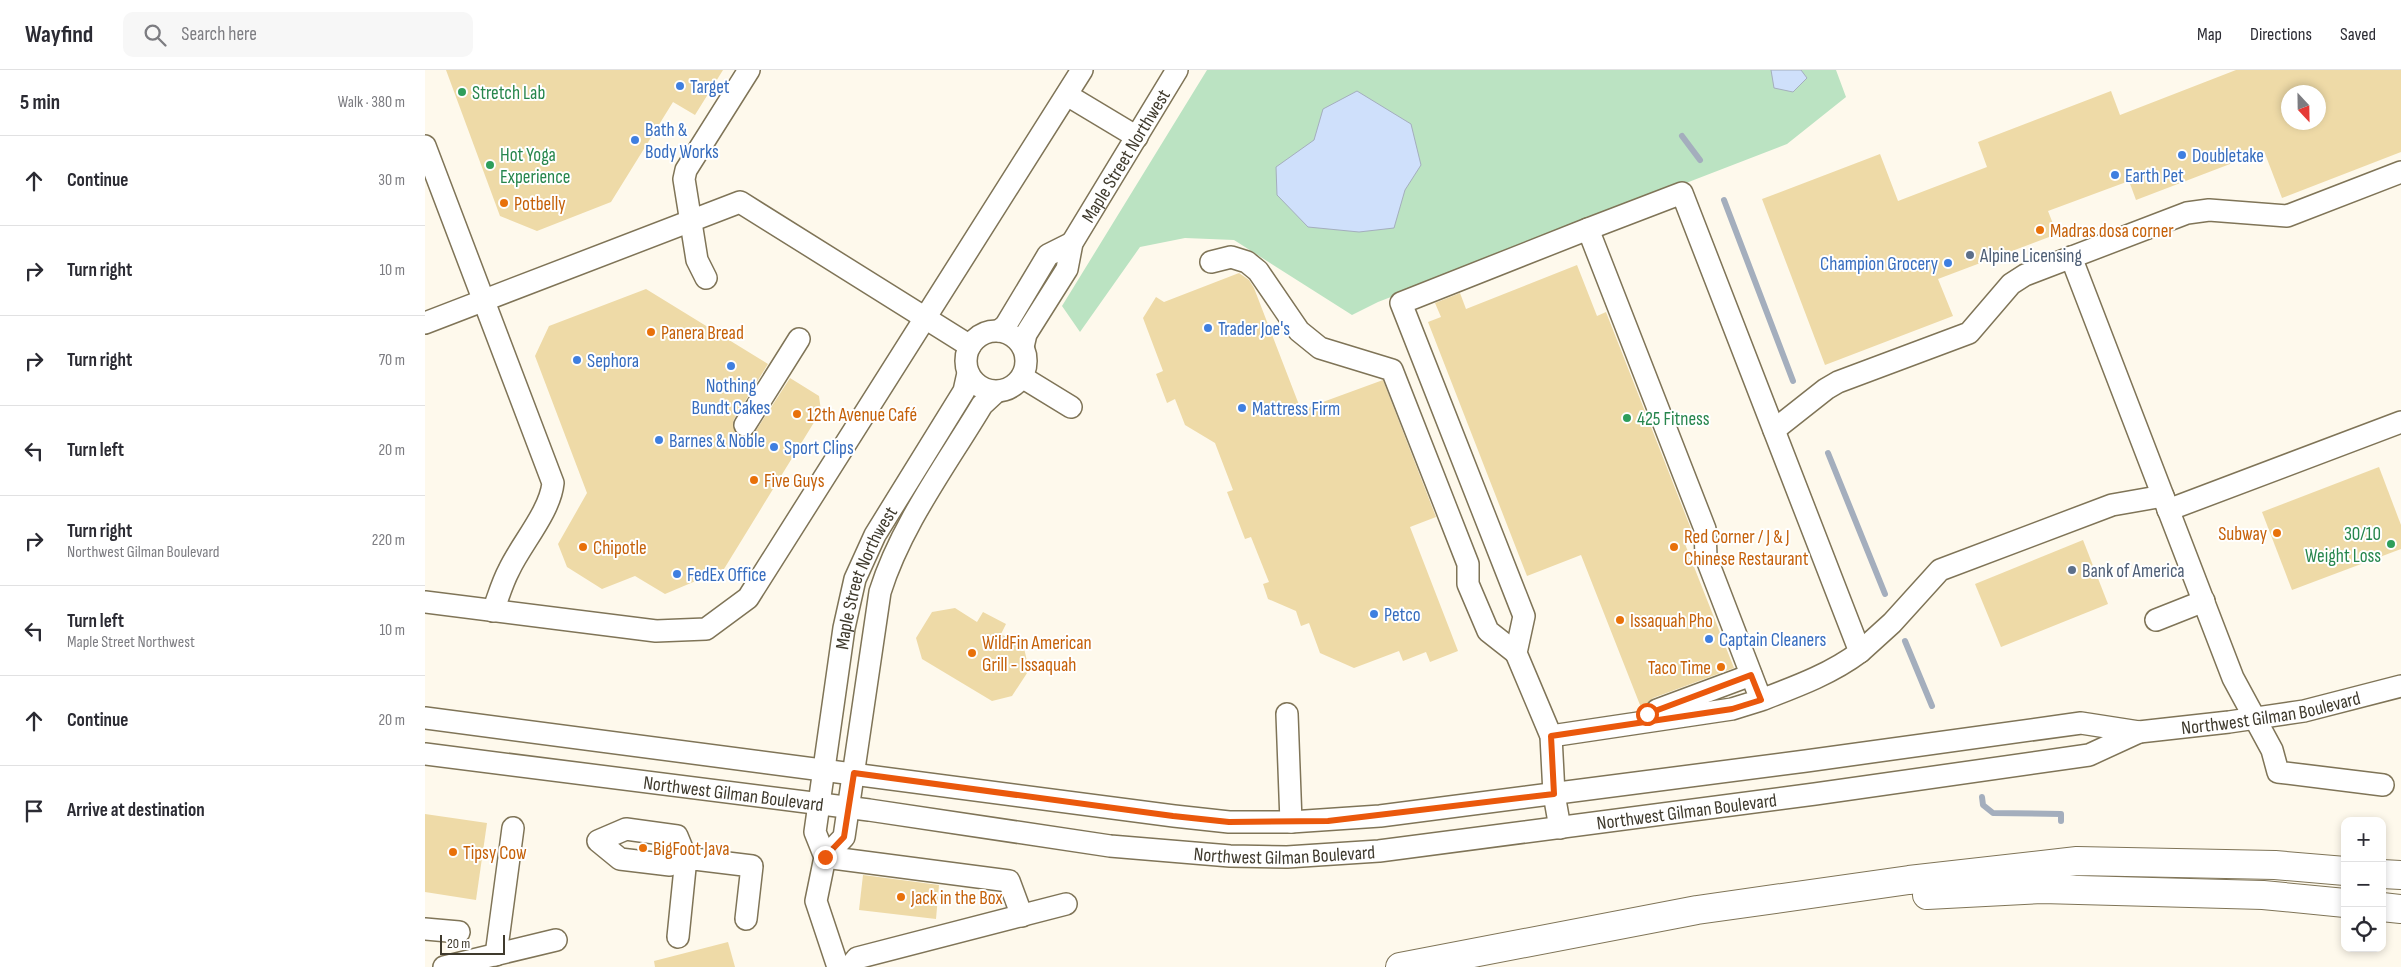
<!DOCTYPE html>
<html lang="en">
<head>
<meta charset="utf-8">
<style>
	:root { --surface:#fff; --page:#f7f7f7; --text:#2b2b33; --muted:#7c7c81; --line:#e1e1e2 }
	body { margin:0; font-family:"Sofia Sans Condensed",sans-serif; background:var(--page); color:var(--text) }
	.controls { position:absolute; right:15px; bottom:15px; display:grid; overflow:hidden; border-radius:10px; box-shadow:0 2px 8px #0003 }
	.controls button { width:45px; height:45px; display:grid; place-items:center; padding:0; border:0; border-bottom:1px solid var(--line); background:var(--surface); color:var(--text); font:25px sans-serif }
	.compass { position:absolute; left:1856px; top:15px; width:45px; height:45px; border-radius:50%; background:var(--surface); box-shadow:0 2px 8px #0003; rotate:158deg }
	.scale { position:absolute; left:15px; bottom:12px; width:65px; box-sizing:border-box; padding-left:5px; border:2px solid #3f3a2d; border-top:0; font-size:14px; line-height:18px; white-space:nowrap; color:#3f3a2d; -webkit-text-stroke:4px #fff; paint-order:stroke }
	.stop { position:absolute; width:15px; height:15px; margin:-11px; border:4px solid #ea580c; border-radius:50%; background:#fff }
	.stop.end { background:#ea580c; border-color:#fff; box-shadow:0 1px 5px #0008 }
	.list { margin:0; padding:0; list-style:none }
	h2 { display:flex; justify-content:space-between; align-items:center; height:65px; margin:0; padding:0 20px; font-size:21px }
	h2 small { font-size:16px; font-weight:400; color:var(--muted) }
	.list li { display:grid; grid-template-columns:32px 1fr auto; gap:15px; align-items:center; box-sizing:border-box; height:90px; padding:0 20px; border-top:1px solid var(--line) }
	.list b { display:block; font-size:19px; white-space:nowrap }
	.list p { margin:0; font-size:16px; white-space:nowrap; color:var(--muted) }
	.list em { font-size:16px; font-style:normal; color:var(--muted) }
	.icon { flex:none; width:28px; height:28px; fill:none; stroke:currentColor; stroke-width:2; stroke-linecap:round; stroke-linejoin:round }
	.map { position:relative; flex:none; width:1976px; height:897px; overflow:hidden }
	header { display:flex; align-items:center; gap:30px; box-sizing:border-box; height:70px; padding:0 25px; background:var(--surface); border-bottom:1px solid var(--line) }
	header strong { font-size:24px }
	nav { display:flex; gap:28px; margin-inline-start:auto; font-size:18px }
	.search { width:350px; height:45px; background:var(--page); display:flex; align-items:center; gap:12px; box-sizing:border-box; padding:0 18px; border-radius:10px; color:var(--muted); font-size:19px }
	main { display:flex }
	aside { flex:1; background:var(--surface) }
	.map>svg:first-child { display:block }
	.green { fill:#bbe3c2 }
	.water { fill:#cfe0fb; stroke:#a4aebd }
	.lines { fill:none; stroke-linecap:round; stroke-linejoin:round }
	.stream { stroke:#a4aebd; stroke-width:6 }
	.building { fill:#eedaa7; fill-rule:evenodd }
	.minor-casing { stroke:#7f7457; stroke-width:24 }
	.highway-casing { stroke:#7f7457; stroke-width:30 }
	.minor { stroke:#fff; stroke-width:21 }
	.highway { stroke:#fff; stroke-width:28 }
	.route { stroke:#ea580c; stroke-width:6 }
	.shop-dot { fill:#3f7fe0; stroke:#fff; stroke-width:2 }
	.leisure-dot { fill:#2e9e5b; stroke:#fff; stroke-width:2 }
	.food-dot { fill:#e8710a; stroke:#fff; stroke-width:2 }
	.service-dot { fill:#5c6f8a; stroke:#fff; stroke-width:2 }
	.labels { text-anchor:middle; stroke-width:4; stroke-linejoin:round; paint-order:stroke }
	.shop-label { font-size:19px; fill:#366cbe; stroke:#fff; text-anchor:start }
	.leisure-label { font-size:19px; fill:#27864d; stroke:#fff; text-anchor:start }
	.street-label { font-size:19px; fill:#3f3a2d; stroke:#fff }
	.food-label { font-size:19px; fill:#c56008; stroke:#fff; text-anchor:start }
	.service-label { font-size:19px; fill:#4e5e75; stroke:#fff; text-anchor:start }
</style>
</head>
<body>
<header>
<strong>Wayfind</strong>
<div class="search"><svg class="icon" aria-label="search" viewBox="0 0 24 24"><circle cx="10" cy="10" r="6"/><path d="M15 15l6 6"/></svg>Search here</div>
<nav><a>Map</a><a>Directions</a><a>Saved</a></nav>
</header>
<main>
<aside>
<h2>5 min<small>Walk · 380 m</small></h2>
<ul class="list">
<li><svg class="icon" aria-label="ahead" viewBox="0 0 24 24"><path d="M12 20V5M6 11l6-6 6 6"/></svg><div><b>Continue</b></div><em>30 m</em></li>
<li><svg class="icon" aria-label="right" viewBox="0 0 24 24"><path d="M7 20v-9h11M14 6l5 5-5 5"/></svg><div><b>Turn right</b></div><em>10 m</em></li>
<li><svg class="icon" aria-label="right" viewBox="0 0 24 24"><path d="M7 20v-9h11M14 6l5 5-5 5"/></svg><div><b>Turn right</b></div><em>70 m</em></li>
<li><svg class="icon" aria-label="left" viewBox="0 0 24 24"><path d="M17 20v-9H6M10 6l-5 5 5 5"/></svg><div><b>Turn left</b></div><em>20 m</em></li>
<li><svg class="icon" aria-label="right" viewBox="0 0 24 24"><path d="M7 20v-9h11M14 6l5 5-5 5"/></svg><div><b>Turn right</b><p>Northwest Gilman Boulevard</p></div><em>220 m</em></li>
<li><svg class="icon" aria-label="left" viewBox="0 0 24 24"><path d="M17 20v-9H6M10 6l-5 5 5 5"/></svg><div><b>Turn left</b><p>Maple Street Northwest</p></div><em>10 m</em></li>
<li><svg class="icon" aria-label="ahead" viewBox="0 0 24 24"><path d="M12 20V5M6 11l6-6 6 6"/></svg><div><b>Continue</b></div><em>20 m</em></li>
<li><svg class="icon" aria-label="arrive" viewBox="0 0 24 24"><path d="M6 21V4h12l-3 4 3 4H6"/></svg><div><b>Arrive at destination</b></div></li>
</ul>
</aside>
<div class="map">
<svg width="1976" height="897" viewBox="0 0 1976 897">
	<rect width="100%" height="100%" fill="#fef9ec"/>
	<path class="green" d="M782 0H1411L1421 27 1362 74 953 232 927 245 809 170 760 168 715 177 655 262 637 236Z"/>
	<g class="water">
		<path d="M1346 0H1376L1382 8 1368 22 1349 18Z"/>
		<path d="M932 21 986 54 996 95 980 120 969 158 934 162 883 157 852 125 851 97 889 70 898 39Z"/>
	</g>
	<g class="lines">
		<g class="stream">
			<path d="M1257 66 1275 90"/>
			<path d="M1299 130 1368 311"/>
			<path d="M1403 383 1460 524"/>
			<path d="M1480 571 1507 636"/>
			<path d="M1557 727 1558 735 1568 743 1636 744V751"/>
		</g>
	</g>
	<g class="building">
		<path d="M21 0H298L270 45 248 32 186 132 112 161 75 146Z"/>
		<path d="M1811 0H1976V82L1857 128 1839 81 1711 130 1704 111 1623 141 1632 164 1513 209 1528 246 1400 295 1337 129 1455 84 1473 131 1562 97 1553 72 1686 21 1695 45ZM1864 22H1894V52H1864Z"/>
		<path d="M1152 195 1172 246 1181 242 1268 464 1258 469 1309 598 1228 628 1217 640 1156 485 1102 506 1003 252 1016 247 1010 233 1035 223 1041 239Z"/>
		<path d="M814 203 824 210 829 218 876 340 958 310 1011 447 985 457 1033 581 1005 592 1001 582 978 591 974 581 929 598 895 583 884 553 876 556 871 541 843 529 838 514 844 512 826 467 820 469 802 422 808 420 790 373 760 355 750 329 742 333 731 304 738 301 718 248 731 227 739 232Z"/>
		<path d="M221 219 343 294 309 349 308 355 313 365 320 367 330 362 365 308 394 326 396 341 299 499 240 524 210 506 177 519 142 497 133 474 162 423 110 286 124 256Z"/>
		<path d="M1954 397 1976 455V479L1867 520 1837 442Z"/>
		<path d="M1658 470 1683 534 1576 577 1550 514Z"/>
		<path d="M530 538 552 552 558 542 581 554 576 564 599 578 604 600 587 626 567 631 497 589 491 568 507 542Z"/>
		<path d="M0 744 62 753 51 830 0 822Z"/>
		<path d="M438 805 514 815 511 849 434 840Z"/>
		<path d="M303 872 310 897H230L229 891Z"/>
	</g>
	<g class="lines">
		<g class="minor-casing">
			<g id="minor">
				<path d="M642 25 712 67"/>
				<path d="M0 76 128 413C125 442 96 474 84 500 77 513 73 528 68 541"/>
				<path d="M1646 187 1808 608 1847 680 1853 702 1958 715"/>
				<path d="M786 192 806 187 822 192 833 201 874 261 895 278 967 300 1043 494V514L1063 561 1091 583"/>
				<path d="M281 208 272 190 259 109 261 100 324 0"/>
				<path d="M0 253 315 132 545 276"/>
				<circle cx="571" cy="291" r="30"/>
				<path d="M574 261 581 255 623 185 647 173"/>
				<path id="s1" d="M598 277 601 264 642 199 647 173 752 0"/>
				<path d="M597 307 646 337"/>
				<path d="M320 355 374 269"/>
				<path d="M1349 360 1401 319 1413 312 1544 263 1586 214 1600 205 1762 143 1784 140 1862 146 1976 102"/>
				<path d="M1743 440 1976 352"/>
				<path d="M0 532 231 561 281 559 323 528 657 0"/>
				<path d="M1731 550 1779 531"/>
				<path d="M1435 582 1467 553 1515 500 1687 435 1738 426"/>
				<path d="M1232 640 1326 605"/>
				<path d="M862 644 866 752"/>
				<path id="s2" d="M0 648 749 746 804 752H866L955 746 1381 691 1656 653 1714 662 1804 652 1879 641 1976 616"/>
				<path d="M1126 666 1307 639 1336 630 1281 487 1280 459 1163 159 1257 123 1435 582C1406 604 1370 617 1336 630"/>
				<path id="s3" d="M0 684 444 740 685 776 805 786 862 787 954 781 1390 724 1664 685 1714 662"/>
				<path d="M1135 758 1129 724 1126 666 1091 583 1099 546 976 233 1163 159"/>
				<path d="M201 759 252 766 261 788 245 795 195 789 173 771Z"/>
				<path d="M400 787 419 767 455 522C476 455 521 395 557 335L571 322"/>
				<path d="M400 787 584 811 597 846"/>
				<path d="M0 859 34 862"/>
				<path d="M253 867 261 788 327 796 321 849"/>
				<path d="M71 885 88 758"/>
				<path d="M19 897 131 870"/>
				<path id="s4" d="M413 897 391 831 400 787 390 762 419 558 430 509 450 465 539 321 543 303"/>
				<path d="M425 897 432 888 641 834"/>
			</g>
		</g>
		<g class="highway-casing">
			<g id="highway">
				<path d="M1957 804 1976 805"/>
				<path d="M1502 825 1617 819 1838 825 1920 833"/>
				<path d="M1957 837 1976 839"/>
				<path d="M975 897 1272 840 1484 810 1652 791 1850 795 1920 801"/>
			</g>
		</g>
		<use href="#minor" class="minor"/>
		<use href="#highway" class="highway"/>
	</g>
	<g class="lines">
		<path class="route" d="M400 787 419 767 429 703 748 746 804 752 903 751 1129 724 1126 666 1307 639 1336 630 1326 605 1222 644"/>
	</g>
	<g class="shop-dot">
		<circle cx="255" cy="16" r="5"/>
		<circle cx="210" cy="70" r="5"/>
		<circle cx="1757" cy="85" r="5"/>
		<circle cx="1690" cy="105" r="5"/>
		<circle cx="1523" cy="193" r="5"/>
		<circle cx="783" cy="258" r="5"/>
		<circle cx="152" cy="290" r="5"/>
		<circle cx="306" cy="296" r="5"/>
		<circle cx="817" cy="338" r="5"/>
		<circle cx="234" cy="370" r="5"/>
		<circle cx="349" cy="377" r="5"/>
		<circle cx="252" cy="504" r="5"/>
		<circle cx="949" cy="544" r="5"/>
		<circle cx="1284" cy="569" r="5"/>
	</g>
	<g class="leisure-dot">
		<circle cx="37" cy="22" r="5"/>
		<circle cx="65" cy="95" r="5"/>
		<circle cx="1202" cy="348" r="5"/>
		<circle cx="1966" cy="474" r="5"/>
	</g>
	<g class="food-dot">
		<circle cx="79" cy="133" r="5"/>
		<circle cx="1615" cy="160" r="5"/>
		<circle cx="226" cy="262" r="5"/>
		<circle cx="372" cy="344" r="5"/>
		<circle cx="329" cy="410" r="5"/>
		<circle cx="1852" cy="463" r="5"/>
		<circle cx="158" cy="477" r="5"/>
		<circle cx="1249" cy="477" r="5"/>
		<circle cx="1195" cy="550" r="5"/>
		<circle cx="547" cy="583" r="5"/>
		<circle cx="1296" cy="597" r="5"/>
		<circle cx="218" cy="778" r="5"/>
		<circle cx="28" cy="782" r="5"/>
		<circle cx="476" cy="827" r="5"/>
	</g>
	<g class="service-dot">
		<circle cx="1545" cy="185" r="5"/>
		<circle cx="1647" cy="500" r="5"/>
	</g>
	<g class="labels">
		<g class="shop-label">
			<text x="265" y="23">Target</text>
			<text x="220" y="66">Bath &amp;<tspan x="220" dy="22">Body Works</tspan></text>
			<text x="1767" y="92">Doubletake</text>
			<text x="1700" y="112">Earth Pet</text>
			<text x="1513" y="200" text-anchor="end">Champion Grocery</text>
			<text x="793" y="265">Trader Joe's</text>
			<text x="162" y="297">Sephora</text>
			<text x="306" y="322" text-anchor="middle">Nothing<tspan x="306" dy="22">Bundt Cakes</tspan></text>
			<text x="827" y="345">Mattress Firm</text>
			<text x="244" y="377">Barnes &amp; Noble</text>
			<text x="359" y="384">Sport Clips</text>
			<text x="262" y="511">FedEx Office</text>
			<text x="959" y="551">Petco</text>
			<text x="1294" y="576">Captain Cleaners</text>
		</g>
		<g class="leisure-label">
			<text x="47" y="29">Stretch Lab</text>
			<text x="75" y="91">Hot Yoga<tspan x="75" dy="22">Experience</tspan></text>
			<text x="1212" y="355">425 Fitness</text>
			<text x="1956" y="470" text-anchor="end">30/10<tspan x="1956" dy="22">Weight Loss</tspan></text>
		</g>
		<g class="street-label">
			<text dy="7" stroke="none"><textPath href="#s1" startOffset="219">Maple Street Northwest</textPath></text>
			<text dy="7" stroke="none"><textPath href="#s4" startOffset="402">Maple Street Northwest</textPath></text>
			<text dy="7" stroke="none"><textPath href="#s2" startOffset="1861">Northwest Gilman Boulevard</textPath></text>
			<text dy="7" stroke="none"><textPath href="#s3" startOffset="311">Northwest Gilman Boulevard</textPath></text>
			<text dy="7" stroke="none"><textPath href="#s3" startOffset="1271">Northwest Gilman Boulevard</textPath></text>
			<text dy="7" stroke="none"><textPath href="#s3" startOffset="866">Northwest Gilman Boulevard</textPath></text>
		</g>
		<g class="food-label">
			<text x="89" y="140">Potbelly</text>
			<text x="1625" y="167">Madras dosa corner</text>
			<text x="236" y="269">Panera Bread</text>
			<text x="382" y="351">12th Avenue Café</text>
			<text x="339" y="417">Five Guys</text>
			<text x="1842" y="470" text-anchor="end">Subway</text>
			<text x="1259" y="473">Red Corner / J &amp; J<tspan x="1259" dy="22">Chinese Restaurant</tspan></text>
			<text x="168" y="484">Chipotle</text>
			<text x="1205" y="557">Issaquah Pho</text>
			<text x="557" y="579">WildFin American<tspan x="557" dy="22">Grill - Issaquah</tspan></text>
			<text x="1286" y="604" text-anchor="end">Taco Time</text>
			<text x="228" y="785">BigFoot Java</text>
			<text x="38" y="789">Tipsy Cow</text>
			<text x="486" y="834">Jack in the Box</text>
		</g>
		<g class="service-label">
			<text x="1555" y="192">Alpine Licensing</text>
			<text x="1657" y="507">Bank of America</text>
		</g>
	</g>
</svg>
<div class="controls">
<button>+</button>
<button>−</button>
<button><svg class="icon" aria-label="locate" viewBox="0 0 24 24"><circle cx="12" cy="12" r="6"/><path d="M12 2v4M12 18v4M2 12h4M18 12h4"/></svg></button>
</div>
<svg class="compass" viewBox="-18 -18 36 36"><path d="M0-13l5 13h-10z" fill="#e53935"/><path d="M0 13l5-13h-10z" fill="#7c7c81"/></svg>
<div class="scale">20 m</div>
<div class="stop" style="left:1222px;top:644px"></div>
<div class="stop end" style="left:400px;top:787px"></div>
</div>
</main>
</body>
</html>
